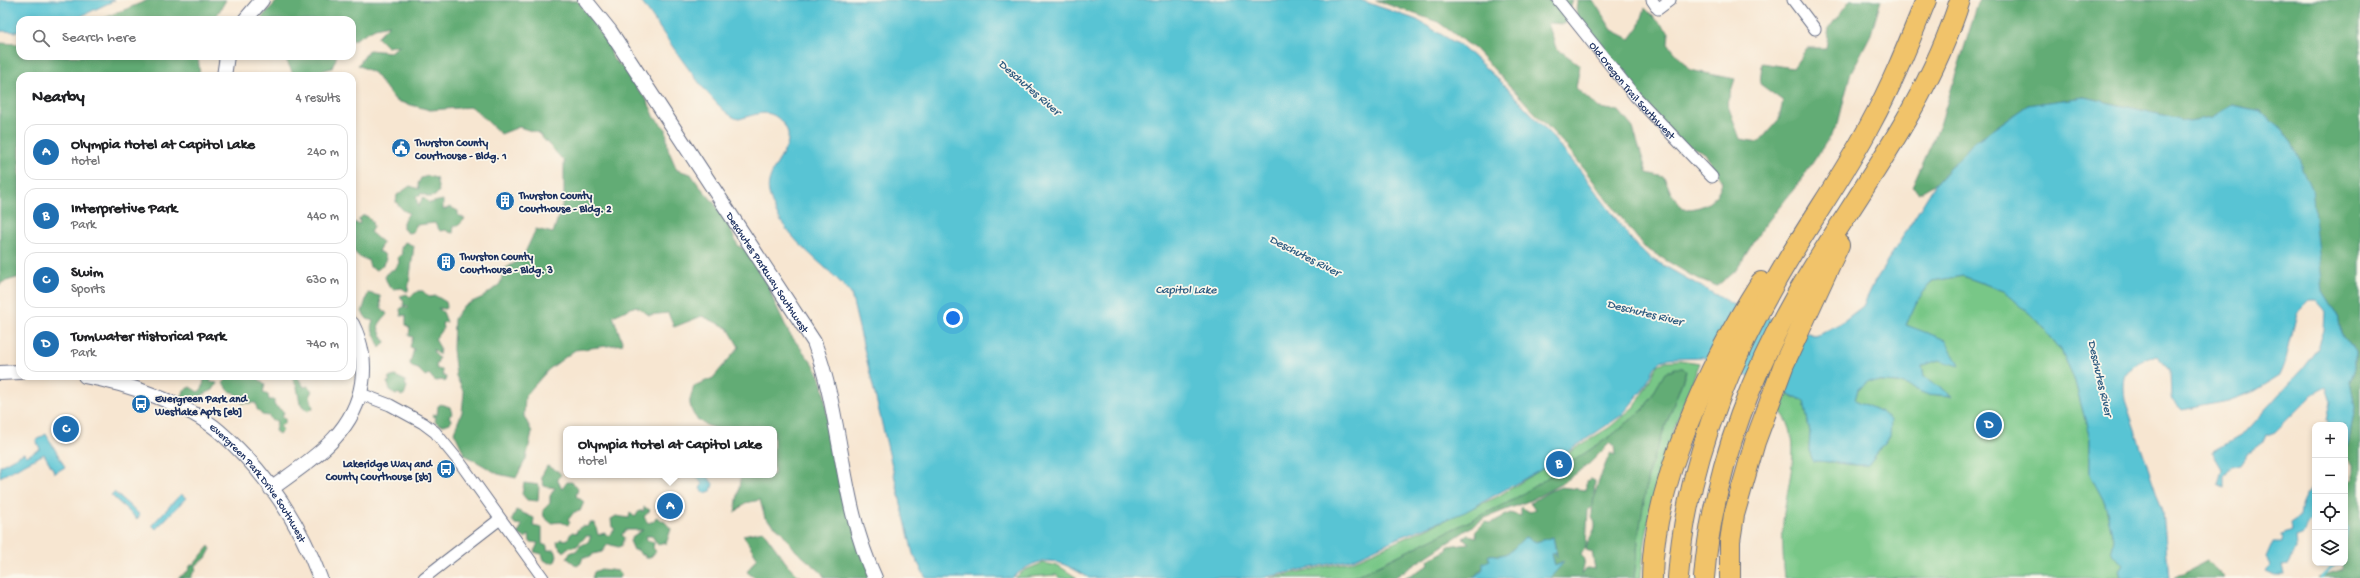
<!DOCTYPE html>
<html lang="en">
<head>
<meta charset="utf-8">
<style>
	:root { --surface:#fff; --page:#f6f6f6; --text:#202124; --muted:#757577; --line:#e0e0e0; --accent:#1f6fb2 }
	body { margin:0; font-family:"Gochi Hand",sans-serif; background:var(--page); color:var(--text) }
	.controls { position:absolute; right:12px; bottom:12px; display:grid; overflow:hidden; border-radius:8px; box-shadow:0 2px 6px #0003 }
	.controls button { width:36px; height:36px; display:grid; place-items:center; padding:0; border:0; border-bottom:1px solid var(--line); background:var(--surface); color:var(--text); font:20px sans-serif }
	.you { position:absolute; left:953px; top:318px; width:14px; height:14px; margin:-10px; border:3px solid #fff; border-radius:50%; background:#1a73e8; box-shadow:0 0 0 6px #1a73e833 }
	.badge { display:grid; place-items:center; width:26px; height:26px; border-radius:50%; background:var(--accent); color:#fff; font-size:13px; font-weight:700 }
	.pin { position:absolute; translate:-50% -50%; border:2px solid #fff; box-shadow:0 1px 4px #0006 }
	.popup { position:absolute; left:563px; top:426px; width:214px; height:52px; box-sizing:border-box; display:grid; place-content:center; border-radius:8px; background:var(--surface); filter:drop-shadow(0 1px 3px #0005); font-size:13px; white-space:nowrap; color:var(--muted) }
	.popup b { font-size:15px; color:var(--text) }
	.popup::after { content:''; position:absolute; left:50%; top:100%; margin-left:-8px; border:8px solid transparent; border-top-color:var(--surface) }
	.list { margin:0; padding:0; list-style:none }
	h2 { display:flex; justify-content:space-between; align-items:center; height:52px; margin:0; padding:0 16px; font-size:17px }
	h2 small { font-size:13px; font-weight:400; color:var(--muted) }
	.list li { display:grid; grid-template-columns:26px 1fr auto; gap:12px; align-items:center; box-sizing:border-box; height:56px; margin:0 8px 8px; padding:0 8px; border:1px solid var(--line); border-radius:12px }
	.list b { display:block; font-size:15px; white-space:nowrap }
	.list p { margin:0; font-size:13px; white-space:nowrap; color:var(--muted) }
	.list em { font-size:13px; font-style:normal; color:var(--muted) }
	.icon { flex:none; width:22px; height:22px; fill:none; stroke:currentColor; stroke-width:2; stroke-linecap:round; stroke-linejoin:round }
	.map { position:relative; flex:none; width:2360px; height:578px; overflow:hidden }
	.search { position:absolute; background:var(--surface); box-shadow:0 2px 6px #0003; left:16px; top:16px; width:340px; height:44px; display:flex; align-items:center; gap:10px; box-sizing:border-box; padding:0 14px; border-radius:12px; color:var(--muted); font-size:15px }
	.panel { position:absolute; background:var(--surface); box-shadow:0 2px 6px #0003; left:16px; top:72px; width:340px; height:308px; border-radius:12px }
	.map>svg:first-child { display:block }
	.green { fill:#78c787; stroke:#4a7b72 }
	.forest { fill:#62ac74; stroke:#3e6e69 }
	.water { fill:#59c4d4; stroke:#3a7a99 }
	.lines { fill:none; stroke-linecap:round; stroke-linejoin:round }
	.stream { stroke:#59c4d4; stroke-width:3 }
	.minor-casing { stroke:#686f86; stroke-width:13 }
	.tertiary-casing { stroke:#686f86; stroke-width:16 }
	.motorway-casing { stroke:#686f86; stroke-width:22 }
	.minor { stroke:#fff; stroke-width:11 }
	.tertiary { stroke:#fff; stroke-width:14 }
	.motorway { stroke:#f1c36a; stroke-width:20 }
	.labels { text-anchor:middle; stroke-width:3.5; stroke-linejoin:round; paint-order:stroke }
	.street-label { font-size:11px; fill:#1b2f5e; stroke:#fbf7ec }
	.poi-label { font-size:11px; font-weight:bold; fill:#1b2f5e; stroke:#fbf7ec; text-anchor:start }
	.water-label { font-size:12px; font-style:italic; fill:#2e5c81; stroke:#fbf7ec }
</style>
</head>
<body>
<div class="map">
<svg width="2360" height="578" viewBox="0 0 2360 578">
	<rect width="100%" height="100%" fill="#fbf7ec"/>
	<filter id="ink" filterUnits="userSpaceOnUse"><feTurbulence type="fractalNoise" baseFrequency=".025" numOctaves="2"/><feDisplacementMap in="SourceGraphic" scale="8" xChannelSelector="R" yChannelSelector="G"/><feConvolveMatrix kernelMatrix="1 2 1 2 8 2 1 2 1" color-interpolation-filters="sRGB"/></filter>
	<filter id="wash" filterUnits="userSpaceOnUse"><feTurbulence type="fractalNoise" baseFrequency=".012" numOctaves="4" result="noise"/><feDisplacementMap in="SourceGraphic" scale="16" xChannelSelector="R" yChannelSelector="G"/><feGaussianBlur stdDeviation="0.9" result="paint"/><feColorMatrix in="noise" values="0 0 0 0 0 0 0 0 0 0 0 0 0 0 0 0 0 1.4 0 .05"/><feComposite in="paint" operator="in"/></filter>
	<g filter="url(#wash)">
		<rect width="100%" height="100%" fill="#f7e6d1"/>
		<g class="green">
			<path d="M1963 276 2004 291 2038 321 2061 350 2074 378 2090 438V474L2105 503 2113 538 2111 551 2123 565 2119 571 2121 578H1785C1783 560 1782 542 1783 523 1785 488 1806 440 1780 411L1787 395 1804 401 1810 433 1809 450 1813 461C1832 461 1849 466 1868 465L1890 436 1879 411 1855 400 1858 389 1868 381 1899 383 1926 394 1951 396 1924 377 1922 365 1939 360 1906 325 1917 301 1932 281Z"/>
			<path d="M1680 360 1700 363C1669 437 1648 498 1641 578H1634L1639 532 1649 470 1686 372 1683 368 1665 373 1644 409 1611 436 1556 472 1513 500 1356 576 1342 578H1270L1353 561 1497 497 1610 427 1636 405 1658 365 1666 361Z"/>
			<path d="M1043 563 1059 566 1077 578H1060L1056 575 1015 578 1025 570Z"/>
		</g>
		<g class="forest">
			<path d="M148 0H226L214 20H100Z"/>
			<path d="M278 0 578 1 609 45 613 59 632 75 637 88 647 100 655 118 666 129 668 149 677 170 691 174C697 184 703 190 711 199 722 212 731 230 738 246L757 254V270L768 283 773 299 789 333 815 367 823 384 830 435 877 578H825L821 572 796 551 781 531 765 518 760 500 745 503 735 513 741 475H774V429C749 429 695 439 690 404 689 399 693 391 694 386L713 378 739 347 728 328 702 316 674 327 668 313 649 315 636 306 613 316 623 344 575 350 548 370 525 396 524 416 532 432 526 459 516 478 498 474 465 455 454 432 462 412 464 393 456 376 453 349 454 319 463 306 483 297 500 284 504 269 522 259 536 229 553 233 564 199V161L538 133 519 127 501 134 472 107 430 110 396 101 374 73 358 65 369 50 390 52 401 45 387 47 377 37 389 25 375 28 352 41V20H259Z"/>
			<path d="M1375 0H1573L1565 24 1548 23 1556 48 1580 65 1576 88 1599 108 1619 111 1633 128 1647 173 1664 177 1671 193 1683 209C1704 209 1716 202 1722 182L1705 153 1677 140 1623 76 1619 67 1610 68C1597 50 1569 24 1578 0H1593L1612 30 1630 39 1639 27 1645 8 1669 32 1668 44 1690 70 1735 79 1727 103 1740 139 1759 142 1779 119 1783 101 1760 84 1762 63 1793 68 1807 48H1826L1829 28 1850 0H1881L1871 34 1850 75 1838 124 1802 179 1761 230 1737 269 1717 286 1692 276 1644 247 1567 147 1475 49 1438 22Z"/>
			<path d="M1979 0H2360V578H2319L2342 570V563H2345V483L2352 479V466L2345 455V451L2349 440 2355 407 2350 382 2355 368V352L2341 333 2338 315 2323 291 2318 256 2291 141 2279 126 2260 111 2232 105 2212 117 2189 121 2084 97 2028 105 1973 143 1936 183 1919 193 1912 187 1940 125Z"/>
			<path d="M0 43 20 44V56H198L200 76H20V277L3 282 0 285Z"/>
			<path d="M284 56H337L332 68 318 72 294 75Z"/>
			<path d="M428 176 436 178 439 191 435 196 429 197 421 193 420 196H416L418 207 423 197 429 203 443 200V210L450 207 458 211V215L465 219 458 226H454L453 233 448 232 446 230 440 231 435 223 416 225 413 232 408 233 403 229V222L409 213 403 210 396 202 397 195 410 186 419 189 418 184 421 178Z"/>
			<path d="M362 216H367L372 221 373 227 370 232 383 243 378 251 384 254 386 259 382 266 377 270 370 267 368 260C356 257 349 250 356 238L352 237V222L360 224 359 219Z"/>
			<path d="M405 242 414 246 408 291H406L402 288 393 289 388 285 385 277 389 271 395 269 399 263 398 257 402 254 401 248Z"/>
			<path d="M418 291H423L429 297 436 296 446 302 447 306 445 309 438 308 443 312 447 322 442 323 443 328 435 339 440 348 439 355 433 349 434 353 439 358 436 366 437 369 442 370 443 376 446 377 445 382 442 380 435 381 429 374 425 376 418 369 412 367 410 363 414 349 410 347 413 337 409 336 410 328 406 325V315L401 316 400 309 405 306 408 309V306L403 305 404 302 400 296 407 294 410 297Z"/>
			<path d="M368 293 380 296 381 307 387 314C376 328 376 324 385 342L380 348 371 327 373 321 367 319 362 312Z"/>
			<path d="M1675 368H1683L1686 371 1649 470 1639 532 1634 578H1550L1563 562 1555 566 1552 554 1555 552 1557 554 1553 537 1536 542 1525 537C1518 543 1511 554 1501 555 1496 556 1493 553 1488 556L1490 560 1473 578H1404L1429 565 1428 560 1447 550 1448 546 1469 543 1463 538 1468 535 1477 537 1475 532 1485 522 1491 523 1510 513 1521 516V507L1530 512 1535 510 1530 503 1550 491 1561 487 1586 490V481L1591 479 1595 481 1593 506 1588 510 1586 545 1581 555 1585 559 1582 575 1587 568 1595 569 1592 552 1586 550C1587 539 1596 531 1595 524 1595 521 1592 519 1592 516 1591 496 1603 471 1610 453L1615 455 1614 446 1610 443 1589 464 1563 483 1531 500 1485 518 1394 578H1342L1356 576 1513 500 1556 472 1611 436 1644 409 1665 373Z"/>
			<path d="M205 376H212L210 382 217 383 213 390 202 395 201 402 187 404 182 397 184 390 190 387 198 392 202 389Z"/>
			<path d="M255 376 265 384 263 393 268 395 269 400H274V405L284 412 282 417 285 419V423L280 426 283 430 279 434 275 431 277 421 271 420 269 416 262 415 257 409 256 403H242L234 392H230L223 383 229 377Z"/>
			<path d="M291 376H297L304 387 308 386 312 391 310 395 313 408 308 411 300 404 297 387Z"/>
			<path d="M395 376 406 381 405 385 407 386 405 394 401 396 399 393 396 395C389 392 390 388 387 382L390 381 388 378Z"/>
			<path d="M441 404 450 407 452 414 449 416 451 420 450 423 444 425 438 424 435 421 436 417 432 416 433 414 437 415 438 406Z"/>
			<path d="M547 466 558 471 561 475 557 479 562 489 567 482H572L578 489 576 496 584 502 580 511 574 512 568 520 570 523 568 525 561 522 551 523 544 517 543 510 550 503V496L555 488 544 486 541 477Z"/>
			<path d="M524 483 539 485 538 501 527 500 522 494Z"/>
			<path d="M644 507 650 510 644 517 648 523 654 521 656 517 665 522 671 529 666 544 664 542 658 545 652 536H646L647 540 654 543 653 548 656 551 650 558H645V555H641L638 550H634L630 541 633 536 643 530H625L622 535 624 538 621 546 618 547 608 544 602 552 593 554 591 557H583L581 563 577 566 567 558 571 552 576 551 580 546 588 542 591 536H586L577 546 567 548 564 552 558 546 557 542 561 539 567 540 572 532 577 533V530L582 526 587 527 589 523H595L598 535 604 533 609 536 615 529 612 527 611 519 616 516 629 518 630 513 635 517 639 511H644Z"/>
			<path d="M516 510 534 518 533 526 542 528V544L547 546V550H555L557 555 555 562 549 563 544 560 542 554 534 552 538 543 530 542 529 535 525 538 518 534 522 525 515 524 512 520Z"/>
			<path d="M763 531 787 564 801 578H755L747 572 757 557 743 535Z"/>
			<path d="M209 546 211 549 206 558 195 566 196 571 193 573 191 578H178L188 571 190 566 196 562Z"/>
			<path d="M2207 561 2225 578H2174Z"/>
			<path d="M601 569 618 571 621 574 619 578H592L594 572Z"/>
		</g>
		<g class="water">
			<path d="M0 0H115L73 20H20V32L0 31Z"/>
			<path d="M640 0H1360L1417 20 1464 48 1502 83 1542 125 1579 169 1637 247 1652 259 1732 304 1816 336 1841 323 1863 306 1874 283 1936 183 1973 143 2028 105 2084 97 2189 121 2212 117 2232 105 2260 111 2279 126 2291 141 2312 189 2323 291 2338 315 2341 333 2355 352V368L2350 382 2355 407 2349 440 2345 451V425H2329L2327 419 2331 402 2326 387 2313 394 2275 432 2267 435 2265 440 2248 453 2240 465 2231 466 2224 476V488L2218 485 2222 469 2212 452 2242 435 2302 369 2318 348 2324 330 2325 310 2317 301H2309L2297 313 2286 359 2279 376 2255 391 2228 401 2182 410 2171 398 2170 370 2156 355C2129 366 2121 369 2125 400L2163 512 2169 578H2121L2119 571 2123 565 2111 551 2113 538 2105 503 2090 475V438L2074 378 2061 350 2038 321 2004 291 1963 276 1932 281 1917 301 1906 325 1946 340 1959 366 1939 360 1922 366 1924 377 1952 396 1926 394 1899 383 1869 381 1858 389 1855 400 1879 411 1891 420 1890 436 1868 465C1849 466 1832 461 1813 461L1809 450 1810 433 1804 401 1703 357 1670 358 1661 361 1655 367 1642 391 1622 415 1542 469 1465 512 1400 537 1353 559 1262 578H1089C1057 559 1043 552 1012 578H926L913 554 851 294C824 261 779 238 769 193 763 169 799 148 785 126 771 106 758 114 739 119 716 117 657 22 640 0Z"/>
			<path d="M46 434 65 467 55 473 44 454 0 477V466L24 453 27 456 40 449 36 440Z"/>
			<path d="M695 475H707L713 484 711 491 704 493 700 489 702 484Z"/>
			<path d="M2315 484V516L2307 524 2303 535 2295 538 2296 548 2289 564 2282 565 2284 575H2275L2266 571 2270 565 2266 558 2273 542H2282L2281 535 2291 531 2290 523 2299 517C2300 503 2305 494 2315 484Z"/>
			<path d="M114 492 140 515 137 519 111 495Z"/>
			<path d="M181 494 186 498 156 529 152 525Z"/>
			<path d="M1525 537 1536 542 1553 537 1557 557 1555 552 1552 554 1555 566 1564 562 1550 578H1473L1483 569V563L1490 560 1488 556C1493 553 1496 556 1501 555 1511 554 1518 543 1525 537Z"/>
		</g>
		<g class="lines">
			<g class="stream">
				<path d="M2345 524 2347 530 2345 539"/>
				<path d="M2322 578 2336 563"/>
			</g>
		</g>
	</g>
	<g filter="url(#ink)">
		<g class="lines">
			<g class="minor-casing">
				<g id="minor">
					<path id="s1" d="M1558 0 1635 96 1712 177"/>
					<path d="M1652 0 1658 9 1670 0"/>
					<path d="M1793 0 1815 29"/>
					<path d="M361 394 390 405 423 423 435 432 461 464 543 578"/>
					<path d="M424 578 500 519"/>
				</g>
			</g>
			<g class="tertiary-casing">
				<g id="tertiary">
					<path id="s2" d="M585 0 610 31 814 342C843 418 840 504 875 578"/>
					<path d="M245 20 262 0"/>
					<path d="M224 76 227 56"/>
					<path d="M0 373 20 372"/>
					<path id="s3" d="M85 376C126 383 187 404 219 431 265 471 299 522 320 578"/>
					<path d="M271 489C310 460 354 435 362 383 365 363 361 342 352 324"/>
				</g>
			</g>
			<g class="motorway-casing">
				<g id="motorway">
					<path d="M1652 578C1653 482 1710 362 1761 282"/>
					<path d="M1678 578C1686 461 1732 352 1792 253 1818 210 1847 169 1870 125 1892 85 1909 42 1926 0"/>
					<path d="M1704 578C1713 467 1755 360 1814 266 1867 181 1930 97 1960 0"/>
					<path d="M1730 578V541L1734 515 1755 442 1784 364 1839 245"/>
				</g>
			</g>
			<use href="#minor" class="minor"/>
			<use href="#tertiary" class="tertiary"/>
			<use href="#motorway" class="motorway"/>
		</g>
	</g>
	<defs>
		<g id="civic-disc" transform="scale(1)"><circle r="9.5" fill="#1f6fb2" stroke="#fbf7ec"/><path d="M-.6-6.5H3V-4.5H.6V-3L4-1V1h2V6H-6V1h2V-1L-.6-3ZM-1.2 2.5V6h2.4V2.5Z" fill="#fff"/></g>
		<g id="building-disc" transform="scale(1)"><circle r="9.5" fill="#1f6fb2" stroke="#fbf7ec"/><path d="M-4-6H4V6H1V3H-1V6H-4ZM-2.5-4.3h1.7v1.8h-1.7ZM.8-4.3h1.7v1.8H.8ZM-2.5-1h1.7V.8h-1.7ZM.8-1h1.7V.8H.8Z" fill="#fff"/></g>
		<g id="bus-disc" transform="scale(1)"><circle r="9.5" fill="#1f6fb2" stroke="#fbf7ec"/><path d="M-5-6H5V4H4V6H2V4H-2V6H-4V4H-5ZM-3.5-4V0h7V-4ZM-3.5 1.2v1.5H-2V1.2ZM2 1.2v1.5H3.5V1.2Z" fill="#fff"/></g>
	</defs>
	<g fill-rule="evenodd">
		<use href="#civic-disc" x="401" y="148"/>
		<use href="#building-disc" x="505" y="201"/>
		<use href="#building-disc" x="446" y="262"/>
		<use href="#bus-disc" x="141" y="404"/>
		<use href="#bus-disc" x="446" y="469"/>
	</g>
	<g class="labels">
		<g class="street-label">
			<text dy="4" stroke="none"><textPath href="#s1" startOffset="117">Old Oregon Trail Southwest</textPath></text>
			<text dy="4" stroke="none"><textPath href="#s2" startOffset="328">Deschutes Parkway Southwest</textPath></text>
			<text dy="4" stroke="none"><textPath href="#s3" startOffset="211">Evergreen Park Drive Southwest</textPath></text>
		</g>
		<g class="poi-label">
			<text x="415" y="146">Thurston County<tspan x="415" dy="13">Courthouse - Bldg. 1</tspan></text>
			<text x="519" y="199">Thurston County<tspan x="519" dy="13">Courthouse - Bldg. 2</tspan></text>
			<text x="460" y="260">Thurston County<tspan x="460" dy="13">Courthouse - Bldg. 3</tspan></text>
			<text x="155" y="402">Evergreen Park and<tspan x="155" dy="13">Westlake Apts [eb]</tspan></text>
			<text x="432" y="467" text-anchor="end">Lakeridge Way and<tspan x="432" dy="13">County Courthouse [sb]</tspan></text>
		</g>
		<g class="water-label">
			<text transform="translate(1030 87) rotate(41)" y="4">Deschutes River</text>
			<text transform="translate(1305 255) rotate(27)" y="4">Deschutes River</text>
			<text x="1186" y="293">Capitol Lake</text>
			<text transform="translate(1645 312) rotate(14)" y="4">Deschutes River</text>
			<text transform="translate(2101 378) rotate(77)" y="4">Deschutes River</text>
		</g>
	</g>
</svg>
<div class="controls">
<button>+</button>
<button>−</button>
<button><svg class="icon" aria-label="locate" viewBox="0 0 24 24"><circle cx="12" cy="12" r="6"/><path d="M12 2v4M12 18v4M2 12h4M18 12h4"/></svg></button>
<button><svg class="icon" aria-label="layers" viewBox="0 0 24 24"><path d="M12 4l9 5-9 5-9-5zM3 14l9 5 9-5"/></svg></button>
</div>
<div class="you"></div>
<div class="pin badge" style="left:670px;top:506px">A</div>
<div class="popup"><b>Olympia Hotel at Capitol Lake</b>Hotel</div>
<div class="pin badge" style="left:1559px;top:464px">B</div>
<div class="pin badge" style="left:66px;top:429px">C</div>
<div class="pin badge" style="left:1989px;top:425px">D</div>
<div class="search"><svg class="icon" aria-label="search" viewBox="0 0 24 24"><circle cx="10" cy="10" r="6"/><path d="M15 15l6 6"/></svg>Search here</div>
<section class="panel">
<h2>Nearby<small>4 results</small></h2>
<ul class="list">
<li><span class="badge">A</span><div><b>Olympia Hotel at Capitol Lake</b><p>Hotel</p></div><em>240 m</em></li>
<li><span class="badge">B</span><div><b>Interpretive Park</b><p>Park</p></div><em>440 m</em></li>
<li><span class="badge">C</span><div><b>Swim</b><p>Sports</p></div><em>630 m</em></li>
<li><span class="badge">D</span><div><b>Tumwater Historical Park</b><p>Park</p></div><em>740 m</em></li>
</ul>
</section>
</div>
</body>
</html>
